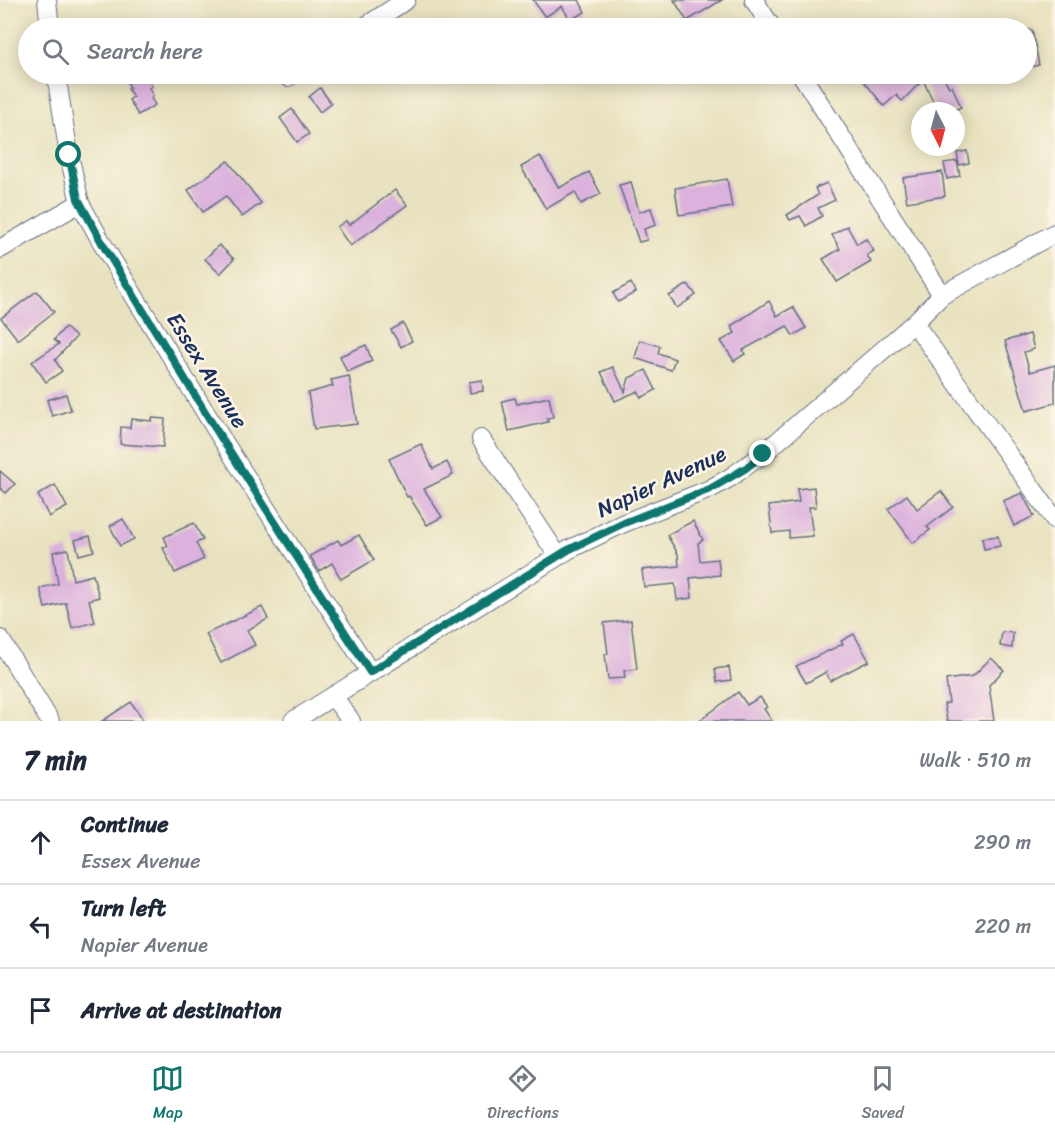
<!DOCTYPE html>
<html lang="en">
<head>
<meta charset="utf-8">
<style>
	:root { --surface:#fff; --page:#f2f2f3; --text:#1f2937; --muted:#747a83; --line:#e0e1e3; --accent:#0f766e }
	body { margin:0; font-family:Sriracha,sans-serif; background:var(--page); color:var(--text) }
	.compass { position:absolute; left:911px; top:102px; width:54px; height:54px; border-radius:50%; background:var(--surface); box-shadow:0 3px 15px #0003; rotate:174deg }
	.stop { position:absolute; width:18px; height:18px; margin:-14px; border:4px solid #0f766e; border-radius:50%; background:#fff }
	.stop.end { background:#0f766e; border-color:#fff; box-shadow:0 2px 6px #0008 }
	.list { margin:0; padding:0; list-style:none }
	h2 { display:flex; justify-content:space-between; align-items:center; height:78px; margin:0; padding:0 24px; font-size:26px }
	h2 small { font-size:20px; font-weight:400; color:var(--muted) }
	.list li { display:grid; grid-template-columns:39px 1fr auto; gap:18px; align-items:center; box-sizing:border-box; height:84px; padding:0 24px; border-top:2px solid var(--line) }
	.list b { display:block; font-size:22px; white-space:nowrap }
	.list p { margin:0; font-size:20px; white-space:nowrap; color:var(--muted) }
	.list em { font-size:20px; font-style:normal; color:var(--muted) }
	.icon { flex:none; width:33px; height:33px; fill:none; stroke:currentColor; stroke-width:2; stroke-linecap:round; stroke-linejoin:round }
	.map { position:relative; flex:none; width:1055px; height:721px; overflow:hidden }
	.search { position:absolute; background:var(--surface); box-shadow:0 3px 15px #0003; left:18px; right:18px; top:18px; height:66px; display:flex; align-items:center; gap:15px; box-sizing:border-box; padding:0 21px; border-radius:33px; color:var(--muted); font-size:22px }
	.sheet { height:330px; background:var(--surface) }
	nav { display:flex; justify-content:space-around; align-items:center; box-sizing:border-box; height:84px; border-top:2px solid var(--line); background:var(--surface); font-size:16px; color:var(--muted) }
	nav a { display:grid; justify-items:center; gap:3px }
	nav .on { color:var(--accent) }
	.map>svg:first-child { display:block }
	.building { fill:#dbb1dd }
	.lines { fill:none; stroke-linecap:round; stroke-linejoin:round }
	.minor-casing { stroke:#636e80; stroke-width:20 }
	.minor { stroke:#fff; stroke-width:18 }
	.route { stroke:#0f766e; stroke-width:8 }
	.labels { text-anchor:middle; stroke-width:5; stroke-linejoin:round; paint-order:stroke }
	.street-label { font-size:22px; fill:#1b2f5e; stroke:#fcf5e5 }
</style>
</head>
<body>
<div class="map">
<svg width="1055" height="721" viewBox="0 0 1055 721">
	<rect width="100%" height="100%" fill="#fcf5e5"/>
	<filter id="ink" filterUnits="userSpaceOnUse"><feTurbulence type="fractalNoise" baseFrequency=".0167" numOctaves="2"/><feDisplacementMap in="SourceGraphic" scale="12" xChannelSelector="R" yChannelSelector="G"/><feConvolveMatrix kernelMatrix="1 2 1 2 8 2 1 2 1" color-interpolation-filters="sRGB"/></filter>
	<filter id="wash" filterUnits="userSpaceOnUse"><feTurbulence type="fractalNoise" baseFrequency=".008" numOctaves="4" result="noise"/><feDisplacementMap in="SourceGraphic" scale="24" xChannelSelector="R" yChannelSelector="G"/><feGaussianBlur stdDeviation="1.35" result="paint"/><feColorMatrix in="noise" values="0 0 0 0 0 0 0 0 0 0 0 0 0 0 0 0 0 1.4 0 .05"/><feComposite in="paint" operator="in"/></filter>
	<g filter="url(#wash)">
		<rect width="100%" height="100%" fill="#e8e2c0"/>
		<g id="blocks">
			<g class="building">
				<path d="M533 0H579L585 12 570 20 562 6 545 17Z"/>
				<path d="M674 0H722L687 21Z"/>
				<path d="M1026 30H1032L1039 65 1026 68Z"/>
				<path d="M124 74H145L152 86 149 88 153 96 151 98 155 105 138 115 129 100 133 97 128 89 130 88Z"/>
				<path d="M858 74H894L900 79 905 74H942L949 87 952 86 961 107 952 111H938L923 80 902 101 896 95 884 106Z"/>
				<path d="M320 88 331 103 320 112 309 97Z"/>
				<path d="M292 109 309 134 297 142 280 118Z"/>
				<path d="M967 151 969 163 959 165 957 153Z"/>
				<path d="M540 156 559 188 589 172 601 194 581 204 575 192 546 209 521 167Z"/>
				<path d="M228 161 261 203 242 217 226 196 203 212 188 190Z"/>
				<path d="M957 161 960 176 947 179 944 163Z"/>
				<path d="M942 172 945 196 907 202 903 178Z"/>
				<path d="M727 179 732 207 679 215 675 188Z"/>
				<path d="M631 182 639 212 651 208 656 225 644 229 647 240 639 242 619 185Z"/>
				<path d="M827 183 835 200 818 208 822 216 806 226 800 216 790 220 787 215 818 195 815 188Z"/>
				<path d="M395 190 407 205 350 246 337 227 346 221 349 225Z"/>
				<path d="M847 226 857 244 866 239 874 251 867 255 871 262 837 282 823 259 840 249 832 235Z"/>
				<path d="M219 245 234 259 220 274 205 259Z"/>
				<path d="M631 283 636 292 618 302 613 293Z"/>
				<path d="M688 284 696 295 677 308 669 296Z"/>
				<path d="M37 291 54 312 18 340 1 318Z"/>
				<path d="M769 301 777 316 793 307 806 328 793 336 787 326 743 350 745 354 734 361 721 341 735 333 731 326Z"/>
				<path d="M403 323 412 341 401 347 391 330Z"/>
				<path d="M65 327 76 337 55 360 62 371 46 382 32 362 59 344 54 340Z"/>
				<path d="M1030 334 1034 349 1024 352 1030 372 1055 365V403L1026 411 1005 341Z"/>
				<path d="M640 340 660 346 658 353 675 359 671 370 635 358Z"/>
				<path d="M366 345 372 361 347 372 340 356Z"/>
				<path d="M613 367 625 392 629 378 646 370 656 390 641 398 638 391 615 401 601 372Z"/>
				<path d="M349 376 357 424 314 429 308 393 333 386 331 380Z"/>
				<path d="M482 380 483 391 470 393 469 382Z"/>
				<path d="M66 394 71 410 52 416 47 400Z"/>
				<path d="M549 397 553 417 547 418 548 422 509 431 502 401 515 398 517 404Z"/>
				<path d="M152 418 165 419 163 447 120 444 121 427 130 428 131 419 152 421Z"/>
				<path d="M421 444 433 469 447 462 453 475 424 489 442 517 427 525 409 496 407 497 389 459Z"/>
				<path d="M0 471 15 484 6 493 0 488Z"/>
				<path d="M55 485 67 507 49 517 38 495Z"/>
				<path d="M814 487 816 507H809L813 536 789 538V531L772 533 769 506 799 502 797 489Z"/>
				<path d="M941 491 953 507 927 527 930 530 913 543 888 509 907 495 917 509Z"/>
				<path d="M1022 493 1034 516 1014 526 1003 501Z"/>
				<path d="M123 519 134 539 120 546 110 526Z"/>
				<path d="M693 521 703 540 698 543 700 561 718 559 720 575 690 578 692 598 677 600 675 584 644 587 642 570 679 566 678 554 667 535Z"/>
				<path d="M194 523 203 540 196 543 204 559 175 573 163 548 168 546 164 537Z"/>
				<path d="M359 535 374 560 341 579 332 563 319 571 310 556 338 540 341 545Z"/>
				<path d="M90 536 94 551 79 555 75 540Z"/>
				<path d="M998 536 1000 546 984 549 982 538Z"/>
				<path d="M68 549 73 580 93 575 99 597 89 600 95 622 72 628 66 603 45 608 40 588 58 584 53 552Z"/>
				<path d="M262 607 268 619 247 630 255 645 221 663 206 634Z"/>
				<path d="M631 620 637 669 624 671 625 678 608 679 605 654H608L604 623Z"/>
				<path d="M1002 632 1013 633 1012 648 1000 646Z"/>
				<path d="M854 634 869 661 830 681 826 672 806 683 796 666 843 644 841 641Z"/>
				<path d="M991 658 1004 670 989 685 994 721H947L944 704 949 703 946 680 973 676Z"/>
				<path d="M729 667 731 680 717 682 715 669Z"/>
				<path d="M738 692 747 705 760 697 767 707 764 709 772 721H699Z"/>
				<path d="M131 702 144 721H102Z"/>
			</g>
		</g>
	</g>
	<g filter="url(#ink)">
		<use href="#blocks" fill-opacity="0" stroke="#636e80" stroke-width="1.5"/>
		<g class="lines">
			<g class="minor-casing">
				<g id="minor">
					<path d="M47 0 50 28"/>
					<path d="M754 0 772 28"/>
					<path d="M363 28 406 0"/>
					<path d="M56 74 69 155 80 203 106 250 215 428 370 672"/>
					<path d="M801 74 942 295"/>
					<path d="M288 77 293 74"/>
					<path d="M0 249 80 203"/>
					<path d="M914 323 1055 520"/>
					<path d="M481 439 558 556"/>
					<path d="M0 639 50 721"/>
					<path d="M333 696 351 721"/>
					<path d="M293 721 568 550 624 523 710 489 731 477 763 454 914 323 942 295 1055 233"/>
				</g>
			</g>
			<use href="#minor" class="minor"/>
		</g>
	</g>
	<g class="lines" filter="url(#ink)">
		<path class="route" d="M69 155 78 199 106 250 215 428 370 672 568 550 624 523 710 489 746 468 763 454"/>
	</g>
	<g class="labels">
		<g class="street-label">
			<text transform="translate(208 370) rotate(58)" y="8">Essex Avenue</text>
			<text transform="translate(661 481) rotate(-25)" y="8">Napier Avenue</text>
		</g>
	</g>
</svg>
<svg class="compass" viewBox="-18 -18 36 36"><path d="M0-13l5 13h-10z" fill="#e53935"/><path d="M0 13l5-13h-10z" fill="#747a83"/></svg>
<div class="stop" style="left:69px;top:155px"></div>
<div class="stop end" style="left:763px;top:454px"></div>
<div class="search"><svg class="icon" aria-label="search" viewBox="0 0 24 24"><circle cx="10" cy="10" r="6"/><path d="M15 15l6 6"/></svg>Search here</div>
</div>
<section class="sheet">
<h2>7 min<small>Walk · 510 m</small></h2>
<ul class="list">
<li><svg class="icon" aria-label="ahead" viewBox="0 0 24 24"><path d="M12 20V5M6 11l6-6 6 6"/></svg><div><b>Continue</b><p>Essex Avenue</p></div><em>290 m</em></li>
<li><svg class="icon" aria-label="left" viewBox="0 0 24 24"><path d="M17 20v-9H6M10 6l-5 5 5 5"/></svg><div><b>Turn left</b><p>Napier Avenue</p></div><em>220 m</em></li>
<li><svg class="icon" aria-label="arrive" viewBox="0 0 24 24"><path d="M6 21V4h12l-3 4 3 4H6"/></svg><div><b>Arrive at destination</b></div></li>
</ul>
</section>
<nav>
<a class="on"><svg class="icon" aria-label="map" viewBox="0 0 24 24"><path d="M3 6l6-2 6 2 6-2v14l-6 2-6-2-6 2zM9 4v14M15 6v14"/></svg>Map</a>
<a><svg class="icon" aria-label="directions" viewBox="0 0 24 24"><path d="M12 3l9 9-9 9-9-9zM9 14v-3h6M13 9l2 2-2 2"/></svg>Directions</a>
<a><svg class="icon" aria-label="saved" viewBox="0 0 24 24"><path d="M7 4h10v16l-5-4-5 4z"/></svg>Saved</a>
</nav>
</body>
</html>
